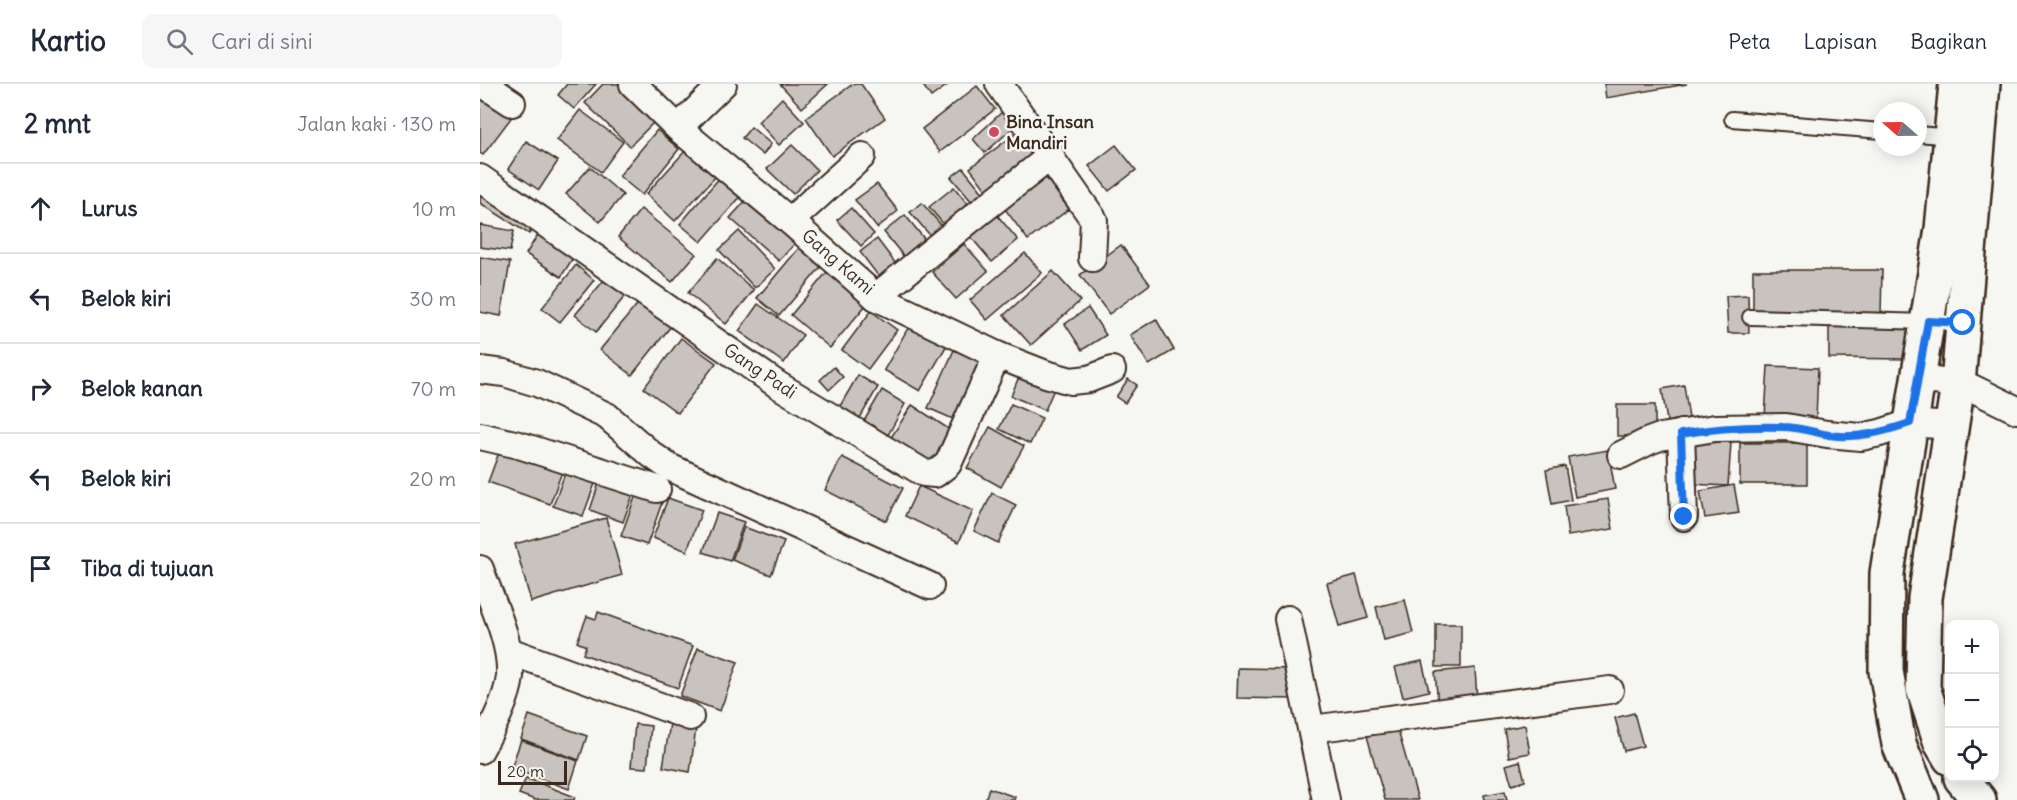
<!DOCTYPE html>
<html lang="id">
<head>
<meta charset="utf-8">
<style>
	:root { --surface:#fff; --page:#f6f6f7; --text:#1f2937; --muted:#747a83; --line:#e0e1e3 }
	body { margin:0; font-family:Delius,sans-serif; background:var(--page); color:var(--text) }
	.controls { position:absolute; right:18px; bottom:18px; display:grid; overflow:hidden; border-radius:12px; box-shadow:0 3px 15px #0003 }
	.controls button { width:54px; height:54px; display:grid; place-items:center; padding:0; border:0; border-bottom:2px solid var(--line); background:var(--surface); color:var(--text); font:30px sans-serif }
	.compass { position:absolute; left:1393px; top:18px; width:54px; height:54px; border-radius:50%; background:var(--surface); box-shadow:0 3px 15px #0003; rotate:290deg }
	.scale { position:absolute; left:18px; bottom:15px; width:69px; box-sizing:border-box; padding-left:6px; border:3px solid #3b2a1e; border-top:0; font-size:16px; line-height:21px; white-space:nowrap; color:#3b2a1e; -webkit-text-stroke:4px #f6f6f2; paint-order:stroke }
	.stop { position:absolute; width:18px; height:18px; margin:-14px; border:4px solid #1a73e8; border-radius:50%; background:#fff }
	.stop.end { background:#1a73e8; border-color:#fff; box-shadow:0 2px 6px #0008 }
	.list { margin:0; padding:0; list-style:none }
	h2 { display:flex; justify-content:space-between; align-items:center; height:78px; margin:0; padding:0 24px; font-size:26px }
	h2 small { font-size:20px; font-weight:400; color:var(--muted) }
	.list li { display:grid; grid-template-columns:39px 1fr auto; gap:18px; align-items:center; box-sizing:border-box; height:90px; padding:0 24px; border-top:2px solid var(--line) }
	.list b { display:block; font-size:22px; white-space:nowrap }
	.list em { font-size:20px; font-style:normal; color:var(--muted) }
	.icon { flex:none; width:33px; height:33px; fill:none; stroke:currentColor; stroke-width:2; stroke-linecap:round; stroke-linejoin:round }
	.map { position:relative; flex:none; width:1537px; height:716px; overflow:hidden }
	header { display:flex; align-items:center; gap:36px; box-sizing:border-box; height:84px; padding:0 30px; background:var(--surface); border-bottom:2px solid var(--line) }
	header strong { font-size:28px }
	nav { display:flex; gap:33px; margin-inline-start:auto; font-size:21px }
	.search { width:420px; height:54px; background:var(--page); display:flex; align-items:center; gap:15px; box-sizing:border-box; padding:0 21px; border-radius:12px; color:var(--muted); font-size:22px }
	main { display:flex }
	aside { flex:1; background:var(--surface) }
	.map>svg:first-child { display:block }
	.building { fill:#c8c3be; stroke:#3b2a1e; stroke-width:1.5 }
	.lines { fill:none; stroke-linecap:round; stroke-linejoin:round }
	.lane-casing { stroke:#3b2a1e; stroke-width:18 }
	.street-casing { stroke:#3b2a1e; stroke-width:30 }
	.primary-casing { stroke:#3b2a1e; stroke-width:38 }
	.lane { stroke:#f6f6f2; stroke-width:14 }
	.street { stroke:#f6f6f2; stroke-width:26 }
	.primary { stroke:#f6f6f2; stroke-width:33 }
	.route { stroke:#1a73e8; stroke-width:8 }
	.poi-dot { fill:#d1495b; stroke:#f6f6f2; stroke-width:2 }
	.labels { text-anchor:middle; stroke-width:5; stroke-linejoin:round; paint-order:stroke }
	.poi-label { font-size:18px; font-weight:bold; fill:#3b2a1e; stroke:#f6f6f2; text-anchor:start }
	.street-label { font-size:18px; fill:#3b2a1e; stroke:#f6f6f2 }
</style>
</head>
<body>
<header>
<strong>Kartio</strong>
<div class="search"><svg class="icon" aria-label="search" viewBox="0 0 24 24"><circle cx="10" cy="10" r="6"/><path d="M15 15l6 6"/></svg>Cari di sini</div>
<nav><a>Peta</a><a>Lapisan</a><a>Bagikan</a></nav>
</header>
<main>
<aside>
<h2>2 mnt<small>Jalan kaki · 130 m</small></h2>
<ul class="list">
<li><svg class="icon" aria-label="ahead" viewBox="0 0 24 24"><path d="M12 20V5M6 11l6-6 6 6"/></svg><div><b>Lurus</b></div><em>10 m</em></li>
<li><svg class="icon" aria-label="left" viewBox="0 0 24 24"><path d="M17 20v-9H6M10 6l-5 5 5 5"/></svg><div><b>Belok kiri</b></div><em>30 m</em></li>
<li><svg class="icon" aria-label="right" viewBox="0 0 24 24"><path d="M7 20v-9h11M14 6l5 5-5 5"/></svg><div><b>Belok kanan</b></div><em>70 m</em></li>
<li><svg class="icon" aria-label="left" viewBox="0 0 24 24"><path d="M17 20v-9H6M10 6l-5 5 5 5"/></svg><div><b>Belok kiri</b></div><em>20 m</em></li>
<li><svg class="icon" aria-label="arrive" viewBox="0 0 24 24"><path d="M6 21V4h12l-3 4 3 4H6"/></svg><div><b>Tiba di tujuan</b></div></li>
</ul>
</aside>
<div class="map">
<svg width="1537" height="716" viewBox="0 0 1537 716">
	<rect width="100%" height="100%" fill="#f6f6f2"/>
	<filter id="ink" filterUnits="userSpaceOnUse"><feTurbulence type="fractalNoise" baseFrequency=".0167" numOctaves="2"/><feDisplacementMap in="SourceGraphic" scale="12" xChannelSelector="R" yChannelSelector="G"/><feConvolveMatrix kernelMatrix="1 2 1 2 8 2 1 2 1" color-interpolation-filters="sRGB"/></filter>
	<g filter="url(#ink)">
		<g class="building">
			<path d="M87 0H116L94 25 78 11Z"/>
			<path d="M123 0H144L179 33 150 62 105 19Z"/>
			<path d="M300 0H348L322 24Z"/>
			<path d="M373 0H381L405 34 352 72 326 34Z"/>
			<path d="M442 0H469L451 13Z"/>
			<path d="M1124 0H1207L1126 14Z"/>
			<path d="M497 2 515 25 460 68 442 45Z"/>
			<path d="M0 4 34 30 3 71 0 69Z"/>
			<path d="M302 14 324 38 299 61 278 38Z"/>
			<path d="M100 26 143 58 121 88 77 56Z"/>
			<path d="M523 27 536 41 505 69 493 55Z"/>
			<path d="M271 43 291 60 283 71 262 54Z"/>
			<path d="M177 46 199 65 162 111 139 92Z"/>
			<path d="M539 47 561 76 512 114 490 84Z"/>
			<path d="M46 57 78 77 59 106 28 85Z"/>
			<path d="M312 61 337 86 313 110 287 85Z"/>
			<path d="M636 61 656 86 629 107 609 82Z"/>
			<path d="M206 66 235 93 195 137 166 110Z"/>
			<path d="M110 83 143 111 120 138 86 110Z"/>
			<path d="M483 84 508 115 497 124 471 93Z"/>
			<path d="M241 92 262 111 221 158 200 140Z"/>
			<path d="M566 94 589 125 548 156 525 125Z"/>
			<path d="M397 100 418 127 397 144 375 116Z"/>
			<path d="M0 103 56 139 49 150 0 119Z"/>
			<path d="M474 103 495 129 471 149 449 123Z"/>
			<path d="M270 112 319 155 299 177 250 134Z"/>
			<path d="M442 119 466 147 455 157 430 128Z"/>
			<path d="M371 124 394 150 381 162 357 136Z"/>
			<path d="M161 125 216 170 192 198 138 153Z"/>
			<path d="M425 131 450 162 429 179 404 148Z"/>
			<path d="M517 131 538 156 512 178 491 153Z"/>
			<path d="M0 141 34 147 30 167 0 163Z"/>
			<path d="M60 147 96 169 81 193 46 170Z"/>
			<path d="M259 147 295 185 275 204 239 166Z"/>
			<path d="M397 155 419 184 402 197 380 168Z"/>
			<path d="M324 158 346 177 299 232 277 214Z"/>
			<path d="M484 160 508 187 476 215 452 188Z"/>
			<path d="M641 161 670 200 629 230 600 191Z"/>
			<path d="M545 169 562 189 507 236 490 216Z"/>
			<path d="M0 173 30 178 21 232 0 228Z"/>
			<path d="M237 174 274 206 246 240 208 209Z"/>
			<path d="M96 181 114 196 80 238 62 224Z"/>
			<path d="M352 182 391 215 350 264 311 231Z"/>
			<path d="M1273 186H1402L1401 231 1273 230Z"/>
			<path d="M573 187 600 217 551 261 524 231Z"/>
			<path d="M130 189 150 206 116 248 95 231Z"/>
			<path d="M1268 211 1269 249H1248L1246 212Z"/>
			<path d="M160 217 191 242 152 291 120 266Z"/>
			<path d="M278 220 323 251 304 279 259 247Z"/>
			<path d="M608 224 626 251 602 266 585 240Z"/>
			<path d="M391 227 417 246 388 285 362 266Z"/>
			<path d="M435 232 471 254 440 307 404 286Z"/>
			<path d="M676 235 694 266 669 281 650 251Z"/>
			<path d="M1349 242 1428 244 1427 275 1349 274Z"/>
			<path d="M201 254 236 279 198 329 164 304Z"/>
			<path d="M478 257 511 272 480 338 448 324Z"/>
			<path d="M1288 282 1338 284 1336 336 1285 333Z"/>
			<path d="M354 283 363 293 349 306 340 296Z"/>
			<path d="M543 283 577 298 565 326 531 312Z"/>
			<path d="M378 291 398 303 380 334 360 322Z"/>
			<path d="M648 295 657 301 645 319 636 313Z"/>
			<path d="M1204 301 1210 341 1188 344 1182 305Z"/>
			<path d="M402 306 425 320 408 351 384 337Z"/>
			<path d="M531 320 562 334 550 360 519 345Z"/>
			<path d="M432 321 475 349 452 386 408 358Z"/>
			<rect x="1137" y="321" width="38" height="31"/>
			<path d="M510 343 544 362 521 403 487 384Z"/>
			<path d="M1213 356 1251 358 1248 402 1210 400Z"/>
			<rect x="1260" y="359" width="67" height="41"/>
			<path d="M21 363 83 385 70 420 8 398Z"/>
			<path d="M1128 366 1135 405 1095 413 1088 373Z"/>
			<path d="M362 373 423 404 406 437 345 406Z"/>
			<path d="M1085 382 1091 416 1072 420 1066 386Z"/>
			<path d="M87 384 117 394 103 432 73 422Z"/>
			<path d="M122 390 156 402 143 438 110 426Z"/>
			<path d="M1254 401 1259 429 1225 434 1220 407Z"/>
			<path d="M159 402 185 410 167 461 141 452Z"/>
			<path d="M439 402 493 427 479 458 425 432Z"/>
			<path d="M512 409 536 421 518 459 494 447Z"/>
			<path d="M188 414 222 426 207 467 173 454Z"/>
			<path d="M1128 415 1133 445 1088 452 1084 422Z"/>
			<path d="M237 429 264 438 250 477 223 468Z"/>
			<path d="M126 434 142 491 51 518 35 460Z"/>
			<path d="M264 443 304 458 291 491 252 476Z"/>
			<path d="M876 491 888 534 859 542 847 499Z"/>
			<path d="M925 516 933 549 904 556 896 523Z"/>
			<path d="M118 528 213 562 198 604 103 570 106 562 97 558 107 532 116 535Z"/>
			<rect x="956" y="540" width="25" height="43"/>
			<path d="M218 564 258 578 240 627 200 612Z"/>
			<path d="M942 577 949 607 923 613 915 583Z"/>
			<path d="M758 584 818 585V615L757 614Z"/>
			<path d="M995 584 997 617 958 620 955 588Z"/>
			<path d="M1154 629 1163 662 1144 667 1135 634Z"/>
			<path d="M49 631 107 652 99 676 41 655Z"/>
			<path d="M191 633 217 637 210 688 183 683Z"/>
			<path d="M155 640 171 642 167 684 151 683Z"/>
			<path d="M1045 641 1050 669 1029 673 1024 645Z"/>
			<path d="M917 643 938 716H905L887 652Z"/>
			<path d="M41 656 98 677 89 705 31 684Z"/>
			<path d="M1040 677 1045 697 1032 701 1026 681Z"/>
			<path d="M46 694 95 713 94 716H55L39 710Z"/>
			<path d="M509 704 535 713 534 716H505Z"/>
			<path d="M1025 707 1027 716H1005L1004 711Z"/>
		</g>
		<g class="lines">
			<g class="lane-casing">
				<g id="lane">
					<path d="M1252 35 1402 47"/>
					<path d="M1438 50 1471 53"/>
					<path d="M1270 233 1483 239"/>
				</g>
			</g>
			<g class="street-casing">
				<g id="street">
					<path d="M3 0 32 19"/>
					<path d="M153 0 198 44 310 137 396 213 517 271 566 290 591 297 609 295 632 286"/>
					<path d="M519 0 614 136 612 174"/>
					<path d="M198 44 243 0"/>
					<path d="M0 94 298 301 444 389 455 390 468 380 517 271"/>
					<path d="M310 137 382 72"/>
					<path d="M396 213 486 139 571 72"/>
					<path d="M0 286 24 289 57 299 127 332 172 371 189 383 450 502"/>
					<path d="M1438 295 1478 300 1492 304 1537 326"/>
					<path d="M1201 349 1204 433"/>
					<path d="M0 352 39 361 177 405"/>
					<path d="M1141 371 1169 357 1180 353 1235 344 1306 343 1347 350 1381 353 1400 349 1430 339 1470 342"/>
					<path d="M0 485C11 517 32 558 30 592 28 615 11 646 0 666"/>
					<path d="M808 535 846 716"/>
					<path d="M29 567 210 633"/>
					<path d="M832 645 1130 606"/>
				</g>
			</g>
			<g class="primary-casing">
				<g id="primary">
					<path d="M1470 674 1461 659 1443 604 1445 514 1478 300 1503 0"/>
					<path d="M1481 694 1499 716"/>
					<path d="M1442 716 1419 660 1406 587 1407 489 1462 145 1476 0"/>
				</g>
			</g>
			<use href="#lane" class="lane"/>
			<use href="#street" class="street"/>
			<use href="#primary" class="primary"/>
		</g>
	</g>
	<g class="lines" filter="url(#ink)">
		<path class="route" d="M1204 433 1201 350C1235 344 1268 342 1303 343 1318 343 1333 348 1349 351 1378 355 1403 348 1430 339L1448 237 1483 239"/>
	</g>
	<circle class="poi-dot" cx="514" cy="48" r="6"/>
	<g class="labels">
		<g class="poi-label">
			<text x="526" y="44">Bina Insan<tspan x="526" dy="21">Mandiri</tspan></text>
		</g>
		<g class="street-label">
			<text transform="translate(358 178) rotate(41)" y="6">Gang Kami</text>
			<text transform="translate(280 287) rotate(34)" y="6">Gang Padi</text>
		</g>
	</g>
</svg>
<div class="controls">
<button>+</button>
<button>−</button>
<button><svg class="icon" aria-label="locate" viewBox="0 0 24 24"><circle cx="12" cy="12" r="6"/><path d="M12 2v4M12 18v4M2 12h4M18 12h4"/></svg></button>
</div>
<svg class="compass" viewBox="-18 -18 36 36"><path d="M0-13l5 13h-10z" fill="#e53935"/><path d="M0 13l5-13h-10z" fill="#747a83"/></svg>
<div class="scale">20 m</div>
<div class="stop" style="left:1483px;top:239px"></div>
<div class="stop end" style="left:1204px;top:433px"></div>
</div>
</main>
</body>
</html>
